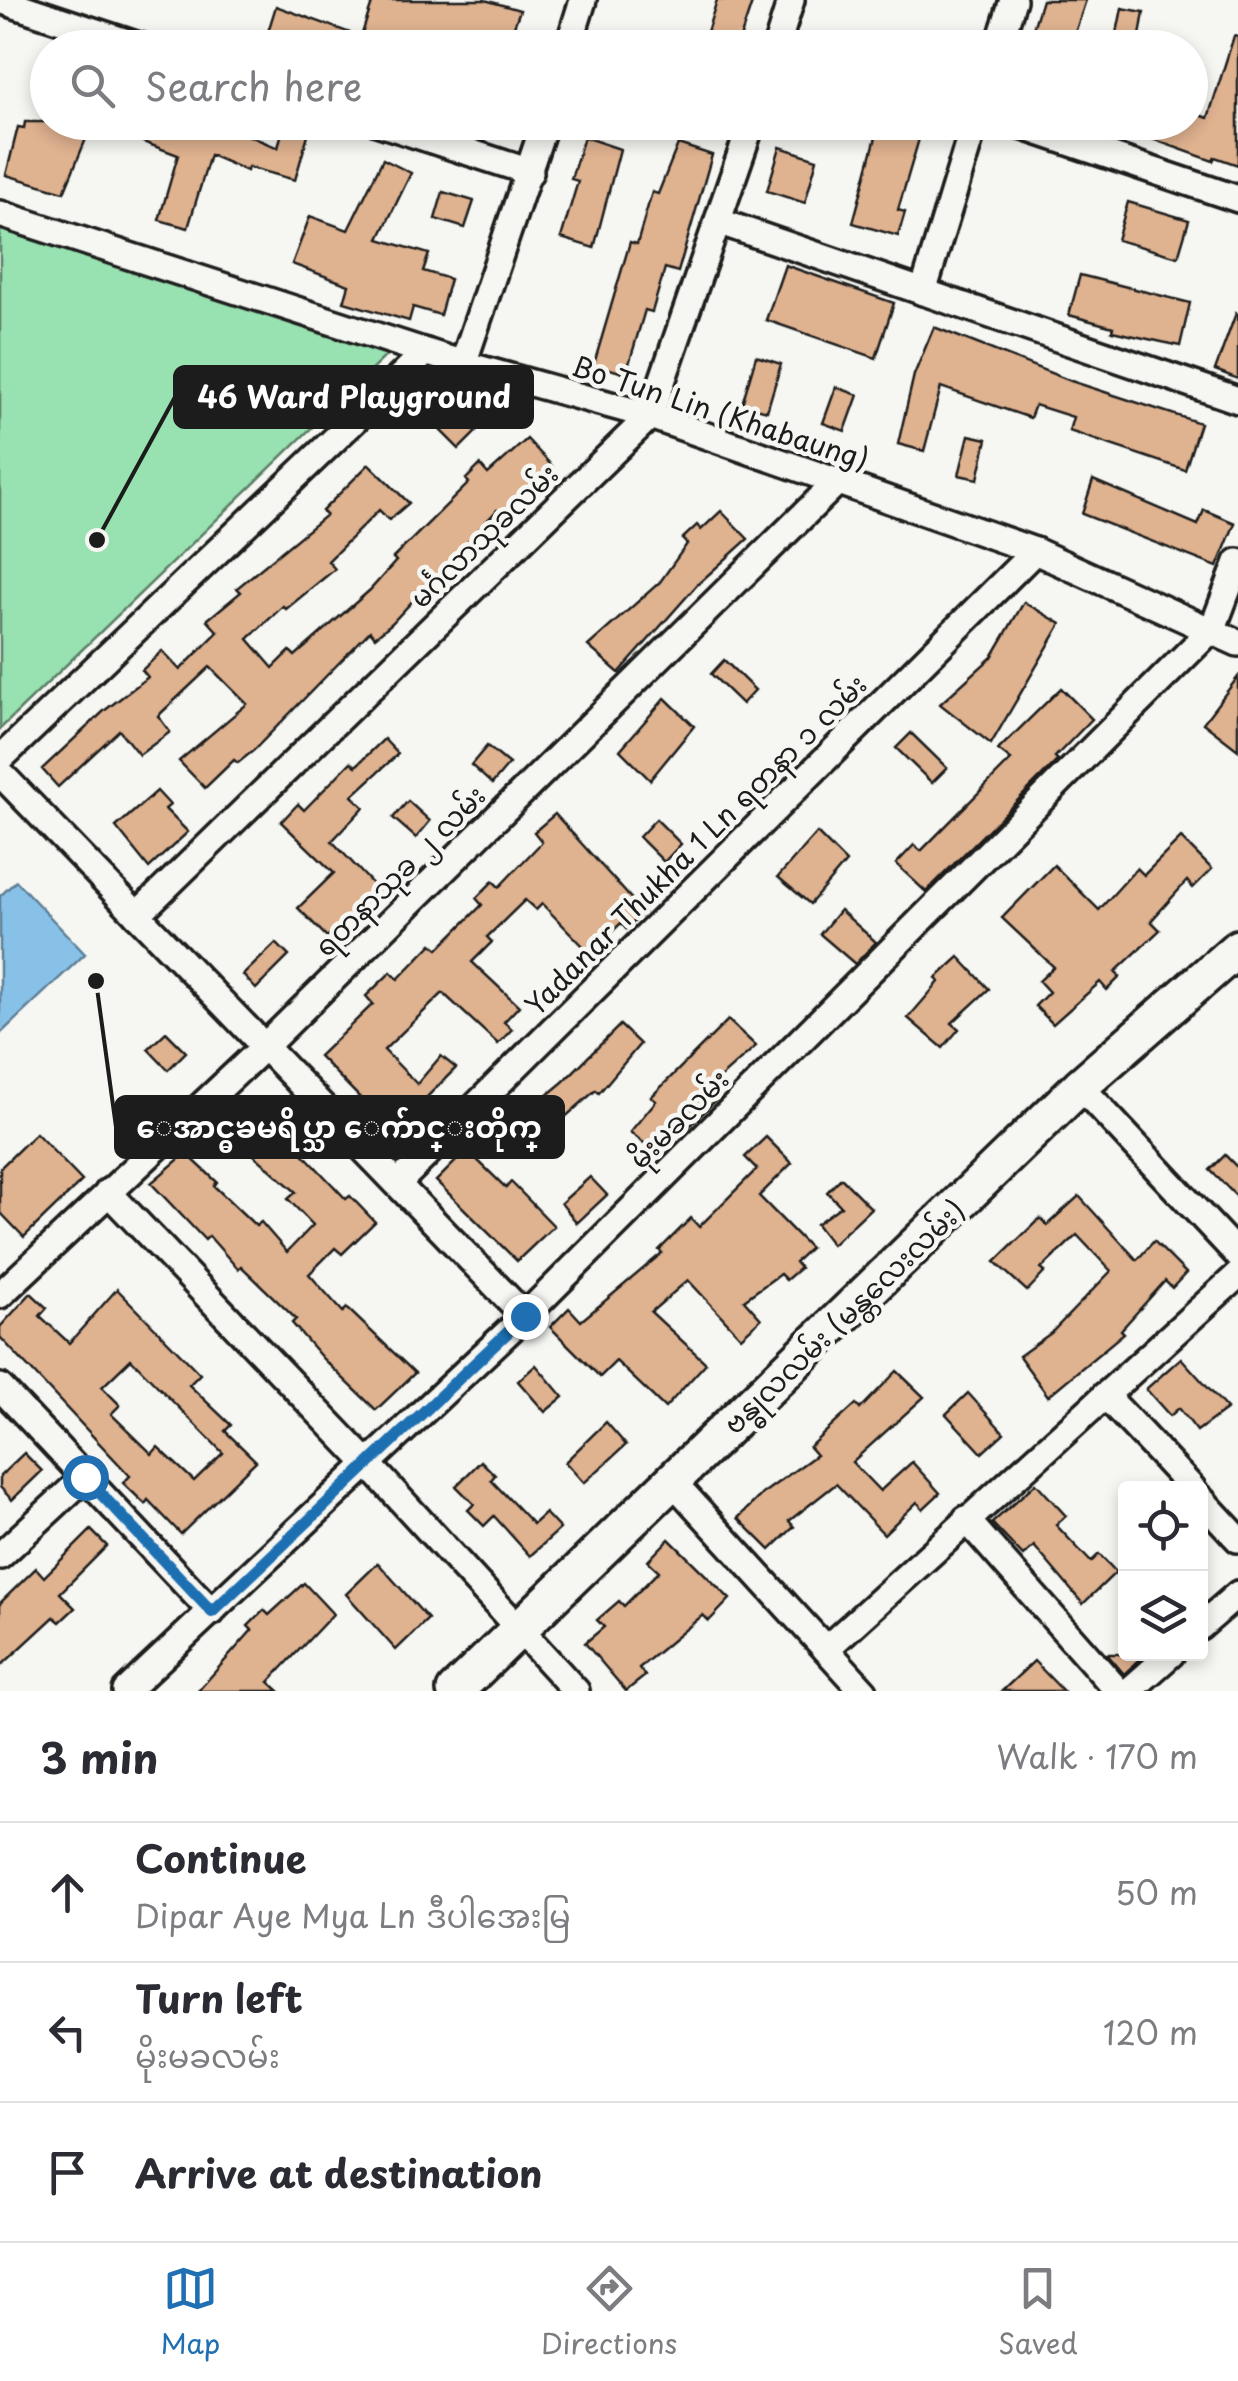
<!DOCTYPE html>
<html lang="en">
<head>
<meta charset="utf-8">
<style>
	:root { --surface:#fff; --page:#f7f7f7; --text:#2b2b33; --muted:#7c7c81; --line:#e1e1e2; --accent:#1f6fb2 }
	body { margin:0; font-family:"Playpen Sans","Noto Sans Myanmar",sans-serif; background:var(--page); color:var(--text) }
	.controls { position:absolute; right:30px; bottom:30px; display:grid; overflow:hidden; border-radius:10px; box-shadow:0 5px 15px #0003 }
	.controls button { width:90px; height:90px; display:grid; place-items:center; padding:0; border:0; border-bottom:2px solid var(--line); background:var(--surface); color:var(--text); font:50px sans-serif }
	.stop { position:absolute; width:30px; height:30px; margin:-22px; border:8px solid #1f6fb2; border-radius:50%; background:#fff }
	.stop.end { background:#1f6fb2; border-color:#fff; box-shadow:0 2px 10px #0008 }
	.list { margin:0; padding:0; list-style:none }
	h2 { display:flex; justify-content:space-between; align-items:center; height:130px; margin:0; padding:0 40px; font-size:42px }
	h2 small { font-size:32px; font-weight:400; color:var(--muted) }
	.list li { display:grid; grid-template-columns:65px 1fr auto; gap:30px; align-items:center; box-sizing:border-box; height:140px; padding:0 40px; border-top:2px solid var(--line) }
	.list b { display:block; font-size:38px; white-space:nowrap }
	.list p { margin:0; font-size:32px; white-space:nowrap; color:var(--muted) }
	.list em { font-size:32px; font-style:normal; color:var(--muted) }
	.icon { flex:none; width:55px; height:55px; fill:none; stroke:currentColor; stroke-width:2; stroke-linecap:round; stroke-linejoin:round }
	.map { position:relative; flex:none; width:1238px; height:1691px; overflow:hidden }
	.search { position:absolute; background:var(--surface); box-shadow:0 5px 15px #0003; left:30px; right:30px; top:30px; height:110px; display:flex; align-items:center; gap:25px; box-sizing:border-box; padding:0 35px; border-radius:55px; color:var(--muted); font-size:38px }
	.sheet { height:550px; background:var(--surface) }
	nav { display:flex; justify-content:space-around; align-items:center; box-sizing:border-box; height:140px; border-top:2px solid var(--line); background:var(--surface); font-size:28px; color:var(--muted) }
	nav a { display:grid; justify-items:center; gap:5px }
	nav .on { color:var(--accent) }
	.map>svg:first-child { display:block }
	.green { fill:#98e1b0; stroke:#5a7e66; stroke-width:2.5 }
	.water { fill:#88c1e7; stroke:#5d7f96; stroke-width:2.5 }
	.building { fill:#dfb290; stroke:#1c1c1c; stroke-width:2.5; fill-rule:evenodd }
	.lines { fill:none; stroke-linecap:round; stroke-linejoin:round }
	.street-casing { stroke:#1c1c1c; stroke-width:32 }
	.secondary-casing { stroke:#1c1c1c; stroke-width:42 }
	.street { stroke:#f6f6f2; stroke-width:25 }
	.secondary { stroke:#f6f6f2; stroke-width:35 }
	.route { stroke:#1f6fb2; stroke-width:12 }
	.labels { text-anchor:middle; stroke-width:9; stroke-linejoin:round; paint-order:stroke }
	.street-label { font-size:28px; fill:#1c1c1c; stroke:#f6f6f2 }
	.leader { fill:none; stroke:#1c1c1c; stroke-width:4 }
	.callout-dot { fill:#1c1c1c; stroke:#f6f6f2; stroke-width:4 }
	.callout { fill:#1c1c1c; stroke:#1c1c1c; stroke-width:4 }
	.callout-label { font-size:30px; text-anchor:middle; font-weight:bold; fill:#fff }
</style>
</head>
<body>
<div class="map">
<svg width="1238" height="1691" viewBox="0 0 1238 1691">
	<rect width="100%" height="100%" fill="#f6f6f2"/>
	<filter id="ink" filterUnits="userSpaceOnUse"><feTurbulence type="fractalNoise" baseFrequency=".01" numOctaves="2"/><feDisplacementMap in="SourceGraphic" scale="20" xChannelSelector="R" yChannelSelector="G"/><feConvolveMatrix kernelMatrix="1 2 1 2 8 2 1 2 1" color-interpolation-filters="sRGB"/></filter>
	<g filter="url(#ink)">
		<path class="green" d="M0 225 390 352 0 729Z"/>
		<path class="water" d="M16 881 85 954 0 1034V896Z"/>
		<g class="building">
			<path d="M373 0H485L520 10 506 48H263L276 6 361 37Z"/>
			<path d="M717 0H753L737 48H702Z"/>
			<path d="M1042 0H1086L1070 48H1027Z"/>
			<path d="M1122 8 1144 12 1138 48H1114Z"/>
			<path d="M1234 36 1238 37V165L1215 157 1213 161 1149 138 1153 122H1190V112L1208 118Z"/>
			<path d="M25 122H93L64 192 6 175 18 127 24 128Z"/>
			<path d="M150 122H217L278 148 284 124 309 131 295 180 248 167 247 171 210 155 188 228 159 220 178 155 143 142Z"/>
			<path d="M880 122H924L898 210 905 212 898 236 853 223Z"/>
			<path d="M584 137 620 149 594 248 561 238 578 181 571 179Z"/>
			<path d="M678 144 712 155 678 272 665 268 652 312 645 310 626 374 594 364 630 242 637 244 652 192 658 194Z"/>
			<path d="M780 147 817 159 805 203 767 191Z"/>
			<path d="M383 159 411 173 379 239 429 254 423 271 450 279 440 315 413 307 409 321 344 302 349 285 292 264 310 216 348 230Z"/>
			<path d="M443 192 474 201 465 228 435 219Z"/>
			<path d="M1128 202 1189 220 1178 257 1117 240Z"/>
			<path d="M785 265 894 303 876 358 766 320Z"/>
			<path d="M1080 275 1190 303 1180 346 1112 331 1113 327 1069 315Z"/>
			<path d="M1236 313 1238 314V379L1215 370Z"/>
			<path d="M934 327 1071 381 1200 423 1185 470 1069 431 1073 417 1035 405 1030 418 941 387 924 451 898 444 914 375Z"/>
			<path d="M756 356 781 364 767 411 742 404Z"/>
			<path d="M836 387 858 395 845 431 823 423Z"/>
			<path d="M448 404 476 432 459 449 431 421Z"/>
			<path d="M969 435 987 439 978 479 959 475Z"/>
			<path d="M527 439 552 466 501 514 497 510 392 623 375 637 370 631 254 750 238 763 234 760 205 788 179 761 247 704 210 667 158 716 170 732 139 755 119 730 58 787 42 769 104 711 148 677 142 670 162 651 180 670 218 632 207 620 241 592 237 588 326 515 322 511 369 464 409 503 389 520 379 510 328 561 335 569 286 609 283 606 248 639 273 668 290 651 295 656 370 590 396 561 393 558 469 483 466 479 480 465 488 474Z"/>
			<path d="M1093 480 1198 525 1204 510 1235 523 1217 567 1082 514Z"/>
			<path d="M721 511 748 539 698 584 619 673 588 646 660 582 687 544 682 539 697 525 701 530Z"/>
			<path d="M1024 602 1061 624 991 744 940 704 992 657Z"/>
			<path d="M724 660 755 690 742 704 711 674Z"/>
			<path d="M1238 677V750L1203 723Z"/>
			<path d="M1061 688 1092 719 1055 757 1058 760 926 892 896 864 914 845 921 851 1011 760 998 750Z"/>
			<path d="M665 698 694 726 650 780 620 750Z"/>
			<path d="M911 733 947 768 932 783 896 748Z"/>
			<path d="M384 739 398 754 352 796 364 807 332 841 378 890 327 937 298 908 334 873 281 822 298 804 304 810 351 762 356 766Z"/>
			<path d="M487 746 509 764 492 784 471 765Z"/>
			<path d="M157 791 170 805 165 809 188 832 149 868 116 827Z"/>
			<path d="M408 801 430 821 416 838 393 818Z"/>
			<path d="M555 814 644 913 626 929 621 923 590 953 542 904 536 910 525 900 487 937 492 942 472 962 519 1006 504 1022 512 1029 498 1044 443 993 384 1050 417 1084 441 1056 456 1068 387 1137 366 1116 372 1110 319 1056 373 1004 366 996 391 972 398 979 432 944 438 949 482 905 476 898 493 881 499 887 542 842 534 832Z"/>
			<path d="M656 819 681 844 664 862 639 837Z"/>
			<path d="M817 833 846 862 810 904 778 877Z"/>
			<path d="M1181 838 1212 869 1193 888 1187 881 1151 921 1160 930 1115 972 1120 977 1107 990 1100 982 1053 1024 1035 1006 1049 992 1039 981 1054 967 1002 918 1054 865 1099 910 1137 868 1144 875Z"/>
			<path d="M840 910 876 942 855 964 820 934Z"/>
			<path d="M276 943 289 956 256 989 243 975Z"/>
			<path d="M959 957 989 989 952 1023 959 1029 943 1048 908 1018 939 982 936 978Z"/>
			<path d="M728 1020 756 1046 711 1086 720 1096 687 1129 680 1123 655 1152 630 1132 656 1101 651 1097Z"/>
			<path d="M620 1025 640 1044 599 1093 596 1090 530 1148 511 1125 563 1082Z"/>
			<path d="M166 1032 186 1052 168 1070 148 1049Z"/>
			<path d="M258 1106 346 1199 350 1196 375 1222 342 1254 335 1248 309 1274 343 1312 347 1308 415 1373 376 1410 323 1359 292 1323 296 1319 241 1266 238 1269 209 1236 205 1240 151 1183 186 1153 217 1182 214 1186 256 1226 261 1222 287 1252 313 1225 288 1199 296 1192 230 1134Z"/>
			<path d="M36 1133 82 1181 24 1237 0 1212V1168Z"/>
			<path d="M766 1137 792 1163 759 1196 810 1248 795 1262 800 1268 786 1280 780 1274 744 1300 761 1319 741 1337 688 1280 651 1312 706 1363 665 1408 616 1361 600 1377 550 1327 569 1308 581 1321 662 1253 659 1250 691 1218 699 1227 757 1169 745 1157Z"/>
			<path d="M467 1150 506 1188 511 1182 554 1226 517 1261 436 1181Z"/>
			<path d="M1225 1155 1238 1168V1198L1210 1170Z"/>
			<path d="M590 1177 607 1195 577 1223 561 1203Z"/>
			<path d="M841 1178 871 1208 832 1245 816 1224 841 1206 827 1192Z"/>
			<path d="M1079 1196 1137 1260 1154 1241 1186 1273 1172 1288 1165 1281 1121 1330 1124 1333 1048 1396 1019 1356 1051 1333 1111 1271 1077 1235 1041 1269 1045 1272 1027 1291 995 1262 1040 1218 1047 1225Z"/>
			<path d="M117 1289 200 1374 189 1385 231 1425 225 1431 256 1461 181 1534 148 1500 145 1504 123 1483 130 1476 0 1337V1327L31 1293 47 1308 40 1316 69 1343ZM131 1359 223 1453 194 1481 158 1447 152 1454 111 1414 120 1405 102 1387Z"/>
			<path d="M1181 1358 1227 1409 1197 1431 1179 1408 1170 1416 1146 1389Z"/>
			<path d="M536 1365 563 1397 545 1412 518 1381Z"/>
			<path d="M897 1371 924 1397 852 1462 880 1491 912 1462 940 1493 923 1509 917 1502 884 1534 836 1484 789 1521 794 1527 770 1550 738 1518 762 1494 816 1455 809 1447 856 1404 860 1409Z"/>
			<path d="M968 1393 1004 1433 982 1453 946 1414Z"/>
			<path d="M606 1422 626 1445 584 1483 565 1462Z"/>
			<path d="M24 1453 42 1471 12 1500 0 1487V1476Z"/>
			<path d="M481 1461 495 1475 491 1480 533 1524 545 1513 560 1529 530 1556 494 1516 484 1526 468 1510 474 1504 456 1486Z"/>
			<path d="M1036 1483 1066 1516 1056 1525 1091 1562 1099 1554 1116 1572 1083 1604 1034 1546 1023 1556 992 1523Z"/>
			<path d="M91 1530 107 1546 60 1593 75 1608 60 1622 54 1617 0 1667V1603L36 1568 44 1577Z"/>
			<path d="M669 1539 730 1599 709 1621 703 1615 639 1668 645 1676 626 1691 585 1643 604 1627 597 1620 619 1601 624 1606 659 1571 648 1561Z"/>
			<path d="M378 1563 428 1619 396 1650 346 1594Z"/>
			<path d="M304 1583 333 1614 269 1682 279 1691H198L252 1630 248 1626 264 1610 269 1615Z"/>
			<path d="M1107 1654H1146L1124 1674Z"/>
			<path d="M1034 1661 1063 1691H1002Z"/>
		</g>
		<g class="lines">
			<g class="street-casing">
				<g id="street">
					<path d="M0 0 145 48"/>
					<path d="M568 48 583 0"/>
					<path d="M776 48 791 0"/>
					<path d="M998 48 1013 0"/>
					<path d="M377 122 530 172"/>
					<path d="M1009 122 1238 199"/>
					<path d="M0 214 463 364 650 416 1035 551 1238 643"/>
					<path d="M720 222 1238 400"/>
					<path d="M923 292 975 122"/>
					<path d="M463 364 545 122"/>
					<path d="M0 759 426 352"/>
					<path d="M0 773 525 1316"/>
					<path d="M137 915 650 416 752 122"/>
					<path d="M1080 1086 1238 1255"/>
					<path d="M398 1183 1035 551"/>
					<path d="M108 1192 369 1465 576 1691"/>
					<path d="M0 1295 265 1046 836 483"/>
					<path d="M0 1387 212 1612"/>
					<path d="M1105 1395 1192 1488"/>
					<path d="M674 1483 864 1691"/>
					<path d="M1200 1498 1238 1539"/>
					<path d="M966 1519 1118 1691"/>
					<path d="M0 1556 85 1477"/>
					<path d="M1200 1627 1238 1594"/>
					<path d="M826 1649 1238 1275"/>
					<path d="M126 1691 525 1316 1213 628 1238 562"/>
					<path d="M1129 1691 1171 1654"/>
				</g>
			</g>
			<g class="secondary-casing">
				<path id="secondary" d="M455 1691 1080 1086 1238 948"/>
			</g>
			<use href="#street" class="street"/>
			<use href="#secondary" class="secondary"/>
		</g>
	</g>
	<g class="lines" filter="url(#ink)">
		<path class="route" d="M85 1477 212 1612 525 1316"/>
	</g>
	<g class="labels">
		<g class="street-label">
			<text transform="translate(720 413) rotate(18)" y="10">Bo Tun Lin (Khabaung)</text>
			<text transform="translate(484 536) rotate(-44)" y="10">မင်္ဂလာသုခလမ်း</text>
			<text transform="translate(696 845) rotate(-45)" y="10">Yadanar Thukha 1 Ln ရတနာ ၁ လမ်း</text>
			<text transform="translate(400 871) rotate(-45)" y="10">ရတနာသုခ ၂ လမ်း</text>
			<text transform="translate(679 1119) rotate(-45)" y="10">မိုးမခလမ်း</text>
			<text transform="translate(844 1317) rotate(-44)" y="10">ဗန္ဓုလလမ်း (မန္တလေးလမ်း)</text>
		</g>
	</g>
	<path class="leader" d="M97 540L175 397M96 981L116 1127"/>
	<g class="callout-dot">
		<circle cx="97" cy="540" r="10"/>
		<circle cx="96" cy="981" r="10"/>
	</g>
	<g class="callout">
		<rect x="175" y="367" width="357" height="60" rx="10"/>
		<rect x="116" y="1097" width="447" height="60" rx="10"/>
	</g>
	<g class="callout-label">
		<text x="354" y="408">46 Ward Playground</text>
		<text x="339" y="1138">ေအာင္ဓၶမရိပ္သာ ေက်ာင္းတိုက္</text>
	</g>
</svg>
<div class="controls">
<button><svg class="icon" aria-label="locate" viewBox="0 0 24 24"><circle cx="12" cy="12" r="6"/><path d="M12 2v4M12 18v4M2 12h4M18 12h4"/></svg></button>
<button><svg class="icon" aria-label="layers" viewBox="0 0 24 24"><path d="M12 4l9 5-9 5-9-5zM3 14l9 5 9-5"/></svg></button>
</div>
<div class="stop" style="left:85px;top:1477px"></div>
<div class="stop end" style="left:525px;top:1316px"></div>
<div class="search"><svg class="icon" aria-label="search" viewBox="0 0 24 24"><circle cx="10" cy="10" r="6"/><path d="M15 15l6 6"/></svg>Search here</div>
</div>
<section class="sheet">
<h2>3 min<small>Walk · 170 m</small></h2>
<ul class="list">
<li><svg class="icon" aria-label="ahead" viewBox="0 0 24 24"><path d="M12 20V5M6 11l6-6 6 6"/></svg><div><b>Continue</b><p>Dipar Aye Mya Ln ဒီပါအေးမြ</p></div><em>50 m</em></li>
<li><svg class="icon" aria-label="left" viewBox="0 0 24 24"><path d="M17 20v-9H6M10 6l-5 5 5 5"/></svg><div><b>Turn left</b><p>မိုးမခလမ်း</p></div><em>120 m</em></li>
<li><svg class="icon" aria-label="arrive" viewBox="0 0 24 24"><path d="M6 21V4h12l-3 4 3 4H6"/></svg><div><b>Arrive at destination</b></div></li>
</ul>
</section>
<nav>
<a class="on"><svg class="icon" aria-label="map" viewBox="0 0 24 24"><path d="M3 6l6-2 6 2 6-2v14l-6 2-6-2-6 2zM9 4v14M15 6v14"/></svg>Map</a>
<a><svg class="icon" aria-label="directions" viewBox="0 0 24 24"><path d="M12 3l9 9-9 9-9-9zM9 14v-3h6M13 9l2 2-2 2"/></svg>Directions</a>
<a><svg class="icon" aria-label="saved" viewBox="0 0 24 24"><path d="M7 4h10v16l-5-4-5 4z"/></svg>Saved</a>
</nav>
</body>
</html>
